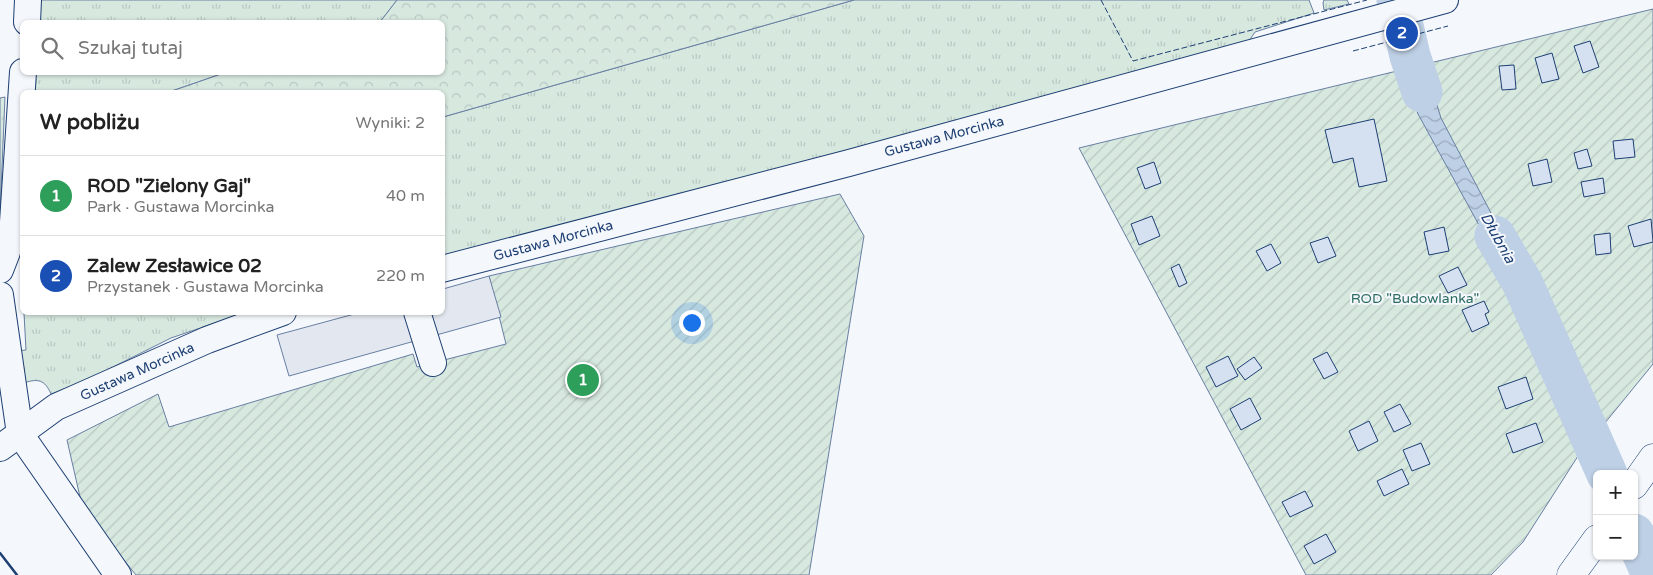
<!DOCTYPE html>
<html lang="pl">
<head>
<meta charset="utf-8">
<style>
	:root { --surface:#fff; --page:#f2f2f2; --text:#222; --muted:#767676; --line:#e0e0e0; --accent:#d93025 }
	body { margin:0; font-family:"Varela Round",sans-serif; background:var(--page); color:var(--text) }
	.controls { position:absolute; right:15px; bottom:15px; display:grid; overflow:hidden; border-radius:8px; box-shadow:0 1px 4px #0004 }
	.controls button { width:45px; height:45px; display:grid; place-items:center; padding:0; border:0; border-bottom:1px solid var(--line); background:var(--surface); color:var(--text); font:25px sans-serif }
	.you { position:absolute; left:691px; top:322px; width:18px; height:18px; margin:-12px; border:4px solid #fff; border-radius:50%; background:#1a73e8; box-shadow:0 0 0 8px #1a73e833 }
	.badge { display:grid; place-items:center; width:32px; height:32px; border-radius:50%; background:var(--accent); color:#fff; font-size:16px; font-weight:700 }
	.pin { position:absolute; translate:-50% -50%; border:2px solid #fff; box-shadow:0 1px 5px #0006 }
	.list { margin:0; padding:0; list-style:none }
	h2 { display:flex; justify-content:space-between; align-items:center; height:65px; margin:0; padding:0 20px; font-size:21px }
	h2 small { font-size:16px; font-weight:400; color:var(--muted) }
	.list li { display:grid; grid-template-columns:32px 1fr auto; gap:15px; align-items:center; box-sizing:border-box; height:80px; padding:0 20px; border-top:1px solid var(--line) }
	.list b { display:block; font-size:19px; white-space:nowrap }
	.list p { margin:0; font-size:16px; white-space:nowrap; color:var(--muted) }
	.list em { font-size:16px; font-style:normal; color:var(--muted) }
	.icon { flex:none; width:28px; height:28px; fill:none; stroke:currentColor; stroke-width:2; stroke-linecap:round; stroke-linejoin:round }
	.map { position:relative; flex:none; width:1653px; height:575px; overflow:hidden }
	.search { position:absolute; background:var(--surface); box-shadow:0 1px 4px #0004; left:20px; top:20px; width:425px; height:55px; display:flex; align-items:center; gap:12px; box-sizing:border-box; padding:0 18px; border-radius:8px; color:var(--muted); font-size:19px }
	.panel { position:absolute; background:var(--surface); box-shadow:0 1px 4px #0004; left:20px; top:90px; width:425px; height:225px; border-radius:8px }
	.map>svg:first-child { display:block }
	.grass { fill:url(#grass-tufts); stroke:#687fa3 }
	.forest { fill:url(#forest-crowns); stroke:#687fa3 }
	.garden { fill:url(#garden-furrows); stroke:#687fa3 }
	.parking { fill:#e3e8f0; stroke:#687fa3 }
	.water { fill:url(#water-waves); stroke:#687fa3 }
	.lines { fill:none; stroke-linecap:round; stroke-linejoin:round }
	.river { stroke:#bed0e5; stroke-width:41 }
	.building { fill:#d5e0f0; stroke:#1d3f73 }
	.minor-casing { stroke:#1d3f73; stroke-width:28 }
	.highway-casing { stroke:#1d3f73; stroke-width:29 }
	.minor { stroke:#f4f7fb; stroke-width:26 }
	.highway { stroke:#f4f7fb; stroke-width:28 }
	.fence { stroke:#1d3f73; stroke-width:1; stroke-dasharray:6 2.5; stroke-linecap:butt }
	.wall { stroke:#1d3f73; stroke-width:2.5 }
	.labels { text-anchor:middle; stroke-width:4; stroke-linejoin:round; paint-order:stroke }
	.street-label { font-size:14px; fill:#1d3f73; stroke:#f4f7fb }
	.park-label { font-size:14px; fill:#2c6c60; stroke:#f4f7fb }
	.water-label { font-size:15px; font-style:italic; fill:#1d3f73; stroke:#f4f7fb }
</style>
</head>
<body>
<div class="map">
<svg width="1653" height="575" viewBox="0 0 1653 575">
	<defs>
		<pattern id="grass-tufts" width="24" height="20" patternUnits="userSpaceOnUse" patternTransform="scale(1.25)"><rect width="24" height="20" fill="#d7e8df"/><path d="M3 7l-1-3M5 7V3M7 7l1-3M15 17l-1-3M17 17v-4M19 17l1-3" fill="none" stroke="#b8c8c3"/></pattern>
		<pattern id="forest-crowns" width="20" height="18" patternUnits="userSpaceOnUse" patternTransform="scale(1.25)"><rect width="20" height="18" fill="#d7e8df"/><path d="M2 6a3 3 0 1 1 6 0M12 15a3 3 0 1 1 6 0" fill="none" stroke="#b8c8c3"/></pattern>
		<pattern id="garden-furrows" width="10" height="10" patternUnits="userSpaceOnUse" patternTransform="scale(1.25)"><rect width="10" height="10" fill="#d7e8df"/><path d="M-1 1l2-2M0 10L10 0M9 11l2-2" fill="none" stroke="#b8c8c3"/></pattern>
		<pattern id="water-waves" width="16" height="10" patternUnits="userSpaceOnUse" patternTransform="scale(1.25)"><rect width="16" height="10" fill="#bed0e5"/><path d="M0 5q4-4 8 0t8 0" fill="none" stroke="#9aaabe"/></pattern>
	</defs>
	<rect width="100%" height="100%" fill="#f4f7fb"/>
	<g class="grass">
		<path d="M39 0H397L380 22H37Z"/>
		<path d="M854 0H1309L1314 13 1255 32 1249 41 832 156 443 256V117Z"/>
		<path d="M1324 0H1347L1349 4 1324 10 1323 3Z"/>
		<path d="M34 73H224L169 92H33Z"/>
		<path d="M24 313H244L171 338 93 377 51 394C45 380 38 378 24 383L17 351 26 350Z"/>
	</g>
	<g class="forest">
		<path d="M397 0H854L443 117 442 92H169L224 73 442 72V22H380Z"/>
		<path d="M5 97 0 214V98Z"/>
	</g>
	<g class="garden">
		<path d="M1653 9V364L1578 456 1523 542 1491 575H1306L1079 148Z"/>
		<path d="M840 194 864 236 809 575H136L83 510 67 440 158 394 169 427 413 354 417 367 506 344 489 276Z"/>
	</g>
	<path class="parking" d="M489 276 501 317 289 376 277 335 358 313 442 312 443 289Z"/>
	<path class="water" d="M1417 35 1419 49 1417 54 1419 61 1426 69 1441 118 1510 249 1523 284 1491 247 1418 114 1411 93 1389 43Z"/>
	<g class="lines">
		<g class="river">
			<path d="M1397 0 1410 56 1422 92"/>
			<path d="M1495 236 1523 284 1607 474"/>
			<path d="M1634 534 1652 575"/>
		</g>
	</g>
	<g class="building">
		<path d="M1590 41 1599 67 1583 73 1574 46Z"/>
		<path d="M1552 53 1559 79 1542 83 1535 58Z"/>
		<path d="M1514 65 1516 89 1502 90 1499 66Z"/>
		<path d="M1374 119 1387 181 1359 187 1353 158 1333 163 1325 130Z"/>
		<path d="M1633 139 1635 157 1615 159 1613 141Z"/>
		<path d="M1587 149 1592 166 1578 169 1574 153Z"/>
		<path d="M1547 159 1552 182 1533 186 1528 164Z"/>
		<path d="M1154 162 1161 183 1145 189 1137 168Z"/>
		<path d="M1603 178 1605 193 1584 197 1581 182Z"/>
		<path d="M1152 216 1160 236 1139 245 1131 224Z"/>
		<path d="M1651 219 1653 242 1634 247 1628 226Z"/>
		<path d="M1444 227 1449 251 1429 255 1424 232Z"/>
		<path d="M1610 233 1611 253 1596 255 1594 235Z"/>
		<path d="M1328 237 1336 256 1318 263 1310 243Z"/>
		<path d="M1271 244 1281 263 1267 271 1256 251Z"/>
		<path d="M1179 264 1187 283 1179 287 1171 268Z"/>
		<path d="M1458 267 1467 285 1448 293 1439 276Z"/>
		<path d="M1484 301 1489 312 1485 314 1489 324 1472 332 1462 310Z"/>
		<path d="M1327 352 1338 372 1324 379 1313 359Z"/>
		<path d="M1228 356 1238 376 1216 387 1206 367Z"/>
		<path d="M1254 357 1262 368 1245 380 1237 369Z"/>
		<path d="M1526 377 1533 399 1506 409 1498 387Z"/>
		<path d="M1250 398 1261 419 1241 430 1230 409Z"/>
		<path d="M1400 404 1411 424 1394 432 1384 412Z"/>
		<path d="M1369 421 1378 441 1358 451 1349 431Z"/>
		<path d="M1536 423 1543 442 1513 453 1506 434Z"/>
		<path d="M1421 443 1430 464 1412 471 1403 450Z"/>
		<path d="M1402 469 1409 484 1384 496 1377 481Z"/>
		<path d="M1305 491 1313 506 1290 517 1282 502Z"/>
		<path d="M1326 534 1336 552 1314 564 1304 546Z"/>
	</g>
	<g class="lines">
		<g class="minor-casing">
			<g id="minor">
				<path d="M27 22 28 0"/>
				<path d="M442 269 849 163 1445 0"/>
				<path d="M0 270 7 252 13 222 23 72"/>
				<path d="M0 295 20 434 118 575"/>
				<path d="M417 312 433 363"/>
				<path d="M0 448 56 407 207 340 283 312"/>
			</g>
		</g>
		<g class="highway-casing">
			<g id="highway">
				<path d="M1634 485 1653 458"/>
				<path d="M1571 575 1597 539"/>
			</g>
		</g>
		<use href="#minor" class="minor"/>
		<use href="#highway" class="highway"/>
		<g class="fence">
			<path d="M1101 0 1133 61 1367 0"/>
			<path d="M1353 51 1448 26"/>
		</g>
		<path class="wall" d="M0 553 17 575"/>
	</g>
	<g class="labels">
		<g class="street-label">
			<text transform="translate(944 136) rotate(-15)" y="5">Gustawa Morcinka</text>
			<text transform="translate(553 240) rotate(-15)" y="5">Gustawa Morcinka</text>
			<text transform="translate(137 371) rotate(-24)" y="5">Gustawa Morcinka</text>
		</g>
		<g class="park-label">
			<text x="1415" y="303">ROD "Budowlanka"</text>
		</g>
		<g class="water-label">
			<text transform="translate(1498 238) rotate(61)" y="5">Dłubnia</text>
		</g>
	</g>
</svg>
<div class="controls">
<button>+</button>
<button>−</button>
</div>
<div class="you"></div>
<div class="pin badge" style="left:583px;top:380px;background:#2e9e5b">1</div>
<div class="pin badge" style="left:1402px;top:33px;background:#1a4fb4">2</div>
<div class="search"><svg class="icon" aria-label="search" viewBox="0 0 24 24"><circle cx="10" cy="10" r="6"/><path d="M15 15l6 6"/></svg>Szukaj tutaj</div>
<section class="panel">
<h2>W pobliżu<small>Wyniki: 2</small></h2>
<ul class="list">
<li><span class="badge" style="background:#2e9e5b">1</span><div><b>ROD &quot;Zielony Gaj&quot;</b><p>Park · Gustawa Morcinka</p></div><em>40 m</em></li>
<li><span class="badge" style="background:#1a4fb4">2</span><div><b>Zalew Zesławice 02</b><p>Przystanek · Gustawa Morcinka</p></div><em>220 m</em></li>
</ul>
</section>
</div>
</body>
</html>
